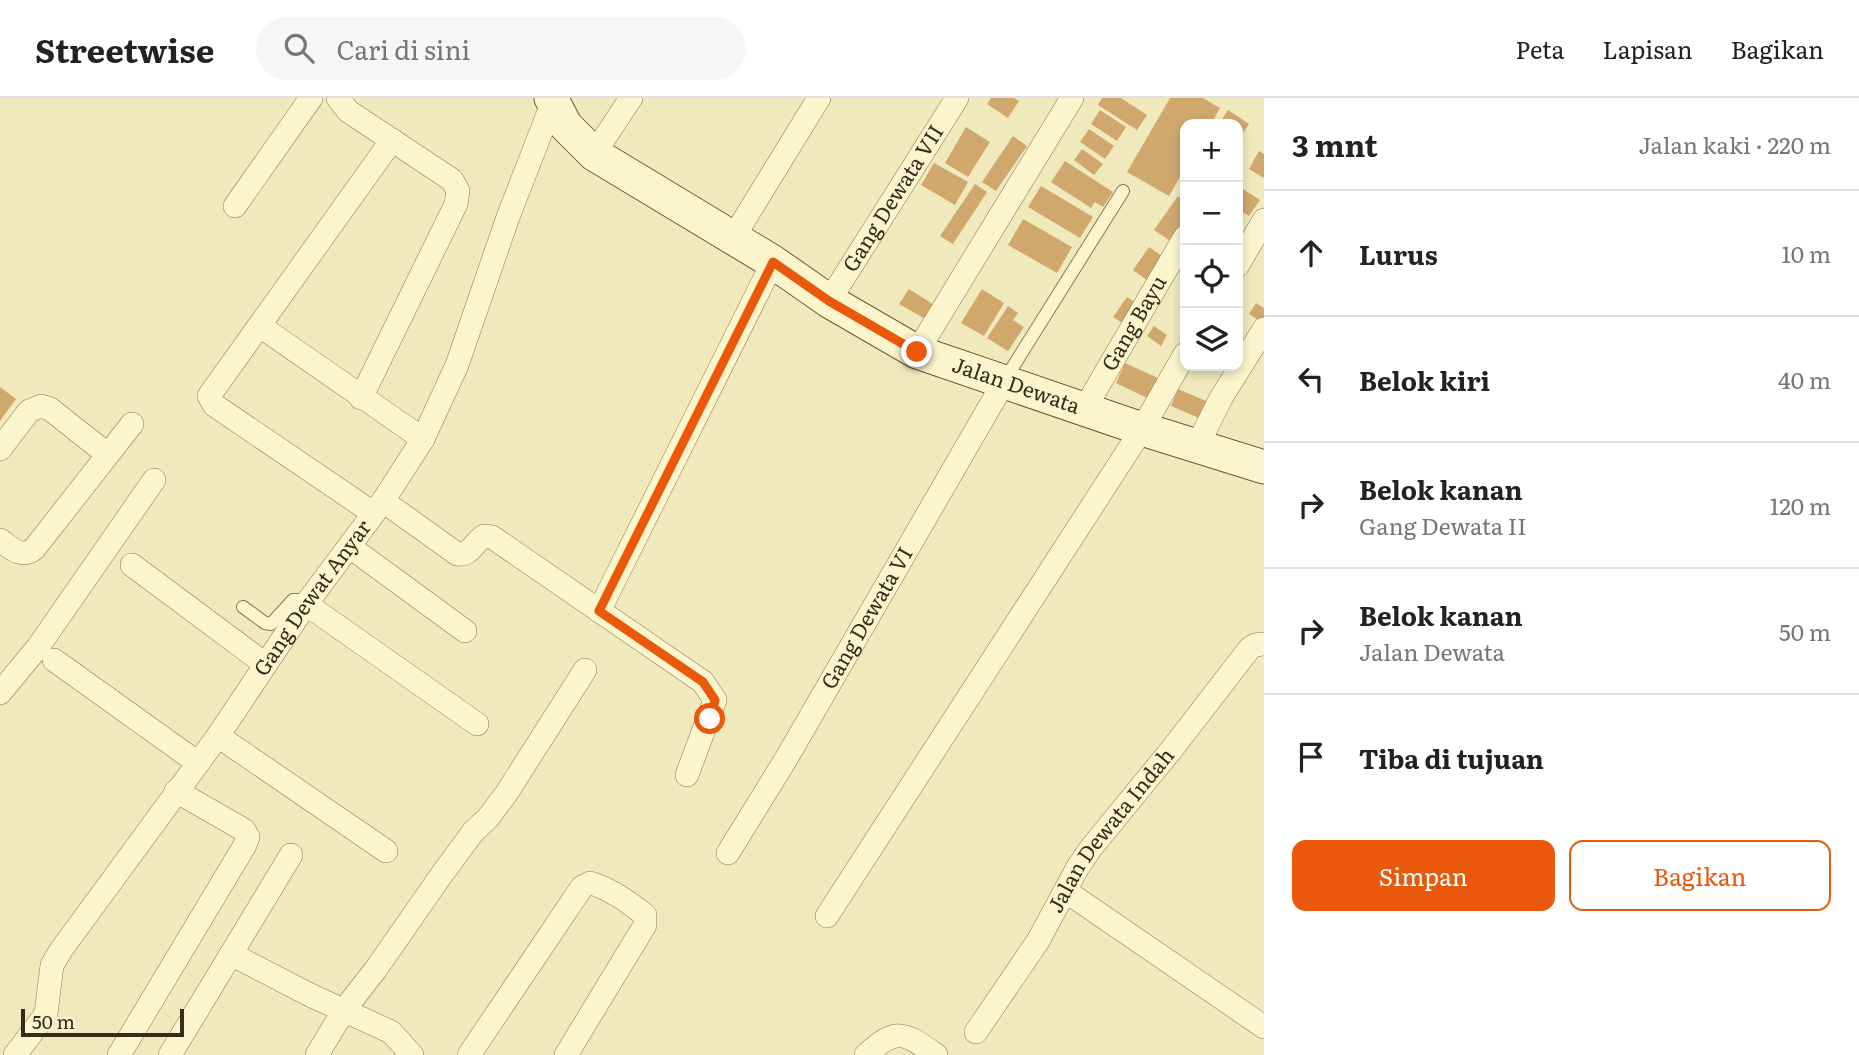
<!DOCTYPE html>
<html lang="id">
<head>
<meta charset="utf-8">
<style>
	:root { --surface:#fff; --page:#f6f6f6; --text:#222; --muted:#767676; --line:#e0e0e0; --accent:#ea580c }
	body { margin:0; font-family:Literata,serif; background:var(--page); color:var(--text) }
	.controls { position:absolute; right:21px; top:21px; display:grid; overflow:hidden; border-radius:14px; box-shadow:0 4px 10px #0003 }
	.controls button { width:63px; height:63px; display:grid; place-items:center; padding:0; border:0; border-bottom:2px solid var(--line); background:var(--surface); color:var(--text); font:35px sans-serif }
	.scale { position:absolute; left:21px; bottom:18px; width:163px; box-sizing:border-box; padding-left:7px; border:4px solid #362c1a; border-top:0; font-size:19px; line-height:24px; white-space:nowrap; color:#362c1a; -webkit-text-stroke:5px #f7f2cb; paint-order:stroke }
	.stop { position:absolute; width:21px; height:21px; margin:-16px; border:5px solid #ea580c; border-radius:50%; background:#fff }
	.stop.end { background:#ea580c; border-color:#fff; box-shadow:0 2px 7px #0008 }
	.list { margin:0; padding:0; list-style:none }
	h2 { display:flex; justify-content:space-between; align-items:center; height:91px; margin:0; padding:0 28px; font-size:30px }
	h2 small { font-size:23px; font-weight:400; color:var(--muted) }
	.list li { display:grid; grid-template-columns:46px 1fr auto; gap:21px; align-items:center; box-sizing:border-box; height:126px; padding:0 28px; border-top:2px solid var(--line) }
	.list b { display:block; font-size:26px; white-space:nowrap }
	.list p { margin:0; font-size:23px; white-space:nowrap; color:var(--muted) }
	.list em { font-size:23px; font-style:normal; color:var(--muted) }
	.actions { display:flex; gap:14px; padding:21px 28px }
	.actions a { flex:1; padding:16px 0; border:2px solid var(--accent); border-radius:14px; text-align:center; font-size:24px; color:var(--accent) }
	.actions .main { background:var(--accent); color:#fff }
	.icon { flex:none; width:38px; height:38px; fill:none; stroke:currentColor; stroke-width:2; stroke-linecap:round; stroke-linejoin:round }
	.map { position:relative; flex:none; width:1264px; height:957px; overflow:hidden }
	header { display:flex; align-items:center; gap:42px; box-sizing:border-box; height:98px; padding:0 35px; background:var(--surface); border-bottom:2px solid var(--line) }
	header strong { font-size:33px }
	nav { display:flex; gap:38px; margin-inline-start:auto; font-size:24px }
	.search { width:490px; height:63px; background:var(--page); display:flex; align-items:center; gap:18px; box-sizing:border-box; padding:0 24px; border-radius:38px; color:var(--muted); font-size:26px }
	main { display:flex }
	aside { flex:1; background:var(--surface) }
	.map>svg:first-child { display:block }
	.building { fill:#d0a86e }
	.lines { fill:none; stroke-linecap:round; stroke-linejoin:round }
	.lane-casing { stroke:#877854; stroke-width:14 }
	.street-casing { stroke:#877854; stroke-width:24 }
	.secondary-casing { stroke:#695938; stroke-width:35 }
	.lane { stroke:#fbf5ce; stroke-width:12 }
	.street { stroke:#fbf5ce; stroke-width:23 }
	.secondary { stroke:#fbf5ce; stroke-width:33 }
	.route { stroke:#ea580c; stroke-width:9 }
	.labels { text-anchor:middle; stroke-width:7; stroke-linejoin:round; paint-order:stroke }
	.street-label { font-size:21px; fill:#362c1a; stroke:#f7f2cb }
</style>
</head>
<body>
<header>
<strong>Streetwise</strong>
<div class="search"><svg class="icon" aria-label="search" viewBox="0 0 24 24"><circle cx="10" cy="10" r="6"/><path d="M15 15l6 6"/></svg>Cari di sini</div>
<nav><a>Peta</a><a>Lapisan</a><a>Bagikan</a></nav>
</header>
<main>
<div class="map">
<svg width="1264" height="957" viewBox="0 0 1264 957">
	<rect width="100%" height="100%" fill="#f0e9bb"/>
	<g class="building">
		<path d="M991 0H1014L1019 3 1008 20 987 6Z"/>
		<path d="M1102 0H1121L1147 17 1137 32 1098 7Z"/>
		<path d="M1170 0H1203L1220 10 1211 26H1185V70L1169 98 1127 74Z"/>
		<path d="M1100 12 1126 29 1117 43 1091 26Z"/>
		<path d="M1228 12 1249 26 1238 43V26H1219Z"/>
		<path d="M966 29 990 44 968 79 945 65Z"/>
		<path d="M1089 31 1114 48 1105 61 1080 44Z"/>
		<path d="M1013 38 1027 48 996 93 982 84Z"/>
		<path d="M1082 51 1103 66 1094 77 1074 62Z"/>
		<path d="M1259 53 1264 56V80L1249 71Z"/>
		<path d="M1065 63 1113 94 1103 109 1095 104 1091 110 1051 84Z"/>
		<path d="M934 65 968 84 955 107 921 87Z"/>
		<path d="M975 86 987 94 953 146 940 138Z"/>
		<path d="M1041 88 1093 119 1080 140 1028 109Z"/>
		<path d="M1238 88 1260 102 1249 118 1238 111Z"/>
		<path d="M1178 98 1185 103V132L1179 128 1169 142 1154 132Z"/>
		<path d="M1023 121 1072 149 1057 175 1008 147Z"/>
		<path d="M1149 149 1168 162 1151 185 1133 172Z"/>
		<path d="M909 191 939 210 931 224 899 206Z"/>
		<path d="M982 191 1004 205 984 238 961 225Z"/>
		<path d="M1127 199 1140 208 1127 228 1113 219Z"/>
		<path d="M1256 205 1264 210V226L1249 216Z"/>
		<path d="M1008 208 1018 215 1013 222 1024 229 1008 253 987 240Z"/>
		<path d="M1154 228 1167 237 1161 248 1147 238Z"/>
		<path d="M1125 265 1160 281 1151 302 1116 285Z"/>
		<path d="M0 289 16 301 0 323Z"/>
		<path d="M1178 291 1213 306 1206 323 1171 308Z"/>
	</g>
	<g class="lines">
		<g class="lane-casing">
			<g id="lane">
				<path d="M1004 283 1123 93"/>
				<path d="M243 509 265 525 271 526 293 502H298L306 506"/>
			</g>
		</g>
		<g class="street-casing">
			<g id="street">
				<path d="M338 0 348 13 452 82 458 93 456 106 361 300"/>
				<path d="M594 56 631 0"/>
				<path d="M235 108 311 0"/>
				<path d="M733 140 819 0"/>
				<path d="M1238 167 1264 122"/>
				<path id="s1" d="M829 203 957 0"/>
				<path d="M260 228 423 341"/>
				<path d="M917 254 1072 0"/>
				<path id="s2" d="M1085 310 1185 139"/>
				<path d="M1197 348 1221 300 1264 231"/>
				<path d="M0 351 29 313 41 308 50 311 107 356"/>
				<path d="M383 403 457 456C471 458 474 444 484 438L492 439 703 584 715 602 687 677"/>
				<path d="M373 415 214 307 209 298 392 42"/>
				<path d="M0 442C11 450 21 461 34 451L132 326"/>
				<path d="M350 449 465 533"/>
				<path d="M132 467 265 566"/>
				<path d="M306 506 477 626"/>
				<path d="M599 513 773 164"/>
				<path d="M54 562 198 665"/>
				<path d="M0 595 38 549 154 382"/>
				<path d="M218 638 386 753"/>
				<path id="s3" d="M728 755 786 661 1004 284"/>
				<path d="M1067 794 1264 929"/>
				<path d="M827 818 1142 331 1185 256"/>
				<path d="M231 856 310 897 391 934 412 957"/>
				<path id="s4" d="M976 934 1038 843 1078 769 1091 750 1172 651 1250 550 1255 547 1264 546"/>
				<path id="s5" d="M15 957 46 916 52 867 61 852 218 638 306 506 383 403 423 341 457 267 508 119 552 6"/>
				<path d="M119 957 245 747 248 739 244 732 176 693"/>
				<path d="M170 957 291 757"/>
				<path d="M317 957 344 912 376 871 440 779 473 734 488 720 506 696 585 572"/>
				<path d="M469 957 582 789 590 785C609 790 630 805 645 817V827L566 957"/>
				<path d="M866 957C896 929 904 934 936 957"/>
			</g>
		</g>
		<g class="secondary-casing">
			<g id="secondary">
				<path id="s6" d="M551 0 566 28 594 56 773 164 829 203 917 254 1142 331 1264 369"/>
			</g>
		</g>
		<use href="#lane" class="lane"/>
		<use href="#street" class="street"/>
		<use href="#secondary" class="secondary"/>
	</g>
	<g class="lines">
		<path class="route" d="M710 621 715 602 703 584 599 513 773 164 829 203 917 254"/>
	</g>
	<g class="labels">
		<g class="street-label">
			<text dy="7" stroke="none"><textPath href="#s1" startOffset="121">Gang Dewata VII</textPath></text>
			<text dy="7" stroke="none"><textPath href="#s2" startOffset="98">Gang Bayu</textPath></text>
			<text dy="7" stroke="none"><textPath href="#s6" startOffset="555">Jalan Dewata</textPath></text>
			<text dy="7" stroke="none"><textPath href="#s5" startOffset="551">Gang Dewat Anyar</textPath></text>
			<text dy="7" stroke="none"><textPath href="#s3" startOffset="273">Gang Dewata VI</textPath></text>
			<text dy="7" stroke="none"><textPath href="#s4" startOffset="243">Jalan Dewata Indah</textPath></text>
		</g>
	</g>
</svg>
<div class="controls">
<button>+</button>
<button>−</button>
<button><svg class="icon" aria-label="locate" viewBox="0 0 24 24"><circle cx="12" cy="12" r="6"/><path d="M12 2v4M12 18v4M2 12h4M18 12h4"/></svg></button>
<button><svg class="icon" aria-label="layers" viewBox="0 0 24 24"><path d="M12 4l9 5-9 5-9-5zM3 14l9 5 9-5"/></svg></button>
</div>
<div class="scale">50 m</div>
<div class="stop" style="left:710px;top:621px"></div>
<div class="stop end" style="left:917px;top:254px"></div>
</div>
<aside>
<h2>3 mnt<small>Jalan kaki · 220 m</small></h2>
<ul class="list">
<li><svg class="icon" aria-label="ahead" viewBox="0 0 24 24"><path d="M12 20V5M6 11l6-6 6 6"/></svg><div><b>Lurus</b></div><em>10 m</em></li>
<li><svg class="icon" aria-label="left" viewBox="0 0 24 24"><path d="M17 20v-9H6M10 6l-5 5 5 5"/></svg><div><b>Belok kiri</b></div><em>40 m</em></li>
<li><svg class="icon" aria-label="right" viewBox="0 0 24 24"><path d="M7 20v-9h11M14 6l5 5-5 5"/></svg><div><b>Belok kanan</b><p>Gang Dewata II</p></div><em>120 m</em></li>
<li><svg class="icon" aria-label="right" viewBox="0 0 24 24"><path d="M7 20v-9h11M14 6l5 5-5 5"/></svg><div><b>Belok kanan</b><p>Jalan Dewata</p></div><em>50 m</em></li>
<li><svg class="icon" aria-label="arrive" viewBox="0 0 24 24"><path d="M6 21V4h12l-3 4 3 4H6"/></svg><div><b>Tiba di tujuan</b></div></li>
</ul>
<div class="actions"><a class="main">Simpan</a><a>Bagikan</a></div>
</aside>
</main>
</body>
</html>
